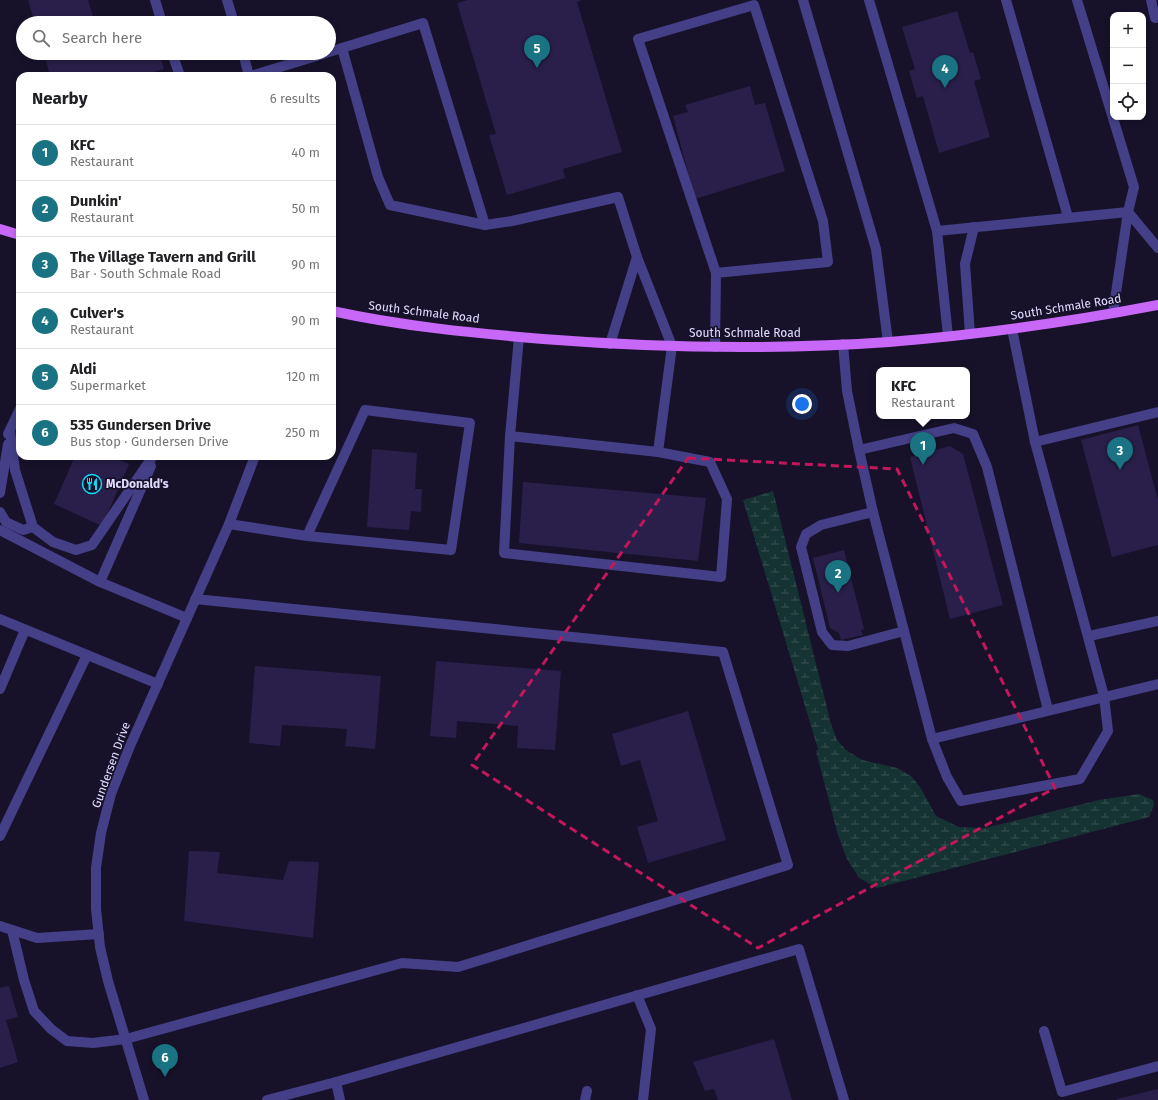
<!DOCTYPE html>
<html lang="en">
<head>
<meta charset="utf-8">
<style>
	:root { --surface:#fff; --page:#f6f6f6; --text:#202124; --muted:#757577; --line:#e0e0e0; --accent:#197382 }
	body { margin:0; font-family:"Fira Sans",sans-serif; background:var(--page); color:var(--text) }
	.controls { position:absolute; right:12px; top:12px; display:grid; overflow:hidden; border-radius:8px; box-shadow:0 2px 6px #0003 }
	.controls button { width:36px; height:36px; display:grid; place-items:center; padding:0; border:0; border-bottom:1px solid var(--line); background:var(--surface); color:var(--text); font:20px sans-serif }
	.you { position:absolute; left:802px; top:404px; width:14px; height:14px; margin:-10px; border:3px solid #fff; border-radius:50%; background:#1a73e8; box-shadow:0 0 0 6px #1a73e833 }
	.badge { display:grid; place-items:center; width:26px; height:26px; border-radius:50%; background:var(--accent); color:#fff; font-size:13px; font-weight:700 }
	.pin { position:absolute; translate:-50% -33px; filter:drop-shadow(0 1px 2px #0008) }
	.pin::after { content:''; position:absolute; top:21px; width:14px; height:12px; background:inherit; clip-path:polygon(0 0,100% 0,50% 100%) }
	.popup { position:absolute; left:876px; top:367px; width:94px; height:52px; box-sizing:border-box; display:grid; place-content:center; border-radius:8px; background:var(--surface); filter:drop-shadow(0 1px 3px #0005); font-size:13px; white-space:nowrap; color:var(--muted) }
	.popup b { font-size:15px; color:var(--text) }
	.popup::after { content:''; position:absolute; left:50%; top:100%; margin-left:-8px; border:8px solid transparent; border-top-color:var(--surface) }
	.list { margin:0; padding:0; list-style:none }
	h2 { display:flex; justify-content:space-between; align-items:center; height:52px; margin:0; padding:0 16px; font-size:17px }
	h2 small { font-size:13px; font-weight:400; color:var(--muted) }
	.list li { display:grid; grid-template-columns:26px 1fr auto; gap:12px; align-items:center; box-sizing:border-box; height:56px; padding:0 16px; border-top:1px solid var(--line) }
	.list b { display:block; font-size:15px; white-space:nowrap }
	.list p { margin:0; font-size:13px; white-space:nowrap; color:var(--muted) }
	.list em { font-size:13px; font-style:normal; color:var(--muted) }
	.icon { flex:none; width:22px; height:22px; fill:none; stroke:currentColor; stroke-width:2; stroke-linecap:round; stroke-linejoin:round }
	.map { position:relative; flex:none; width:1158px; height:1100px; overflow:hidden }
	.search { position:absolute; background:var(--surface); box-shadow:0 2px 6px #0003; left:16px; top:16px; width:320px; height:44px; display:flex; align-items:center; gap:10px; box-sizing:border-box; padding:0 14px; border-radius:22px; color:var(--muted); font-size:15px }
	.panel { position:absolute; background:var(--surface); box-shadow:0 2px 6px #0003; left:16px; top:72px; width:320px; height:388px; border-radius:12px }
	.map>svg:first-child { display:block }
	.wetland { fill:url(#wetland-marsh) }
	.building { fill:#291f4a }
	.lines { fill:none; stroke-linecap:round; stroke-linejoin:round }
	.minor { stroke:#443f87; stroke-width:10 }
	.major { stroke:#c768f9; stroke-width:10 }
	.marked { fill:none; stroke:#c2185b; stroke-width:3; stroke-dasharray:8 5; stroke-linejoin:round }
	.labels { text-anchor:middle; stroke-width:3.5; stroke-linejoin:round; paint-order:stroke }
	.street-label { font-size:12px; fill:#e1dcfe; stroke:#17122a }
	.poi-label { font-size:12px; font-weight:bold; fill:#e1dcfe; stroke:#17122a; text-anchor:start }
</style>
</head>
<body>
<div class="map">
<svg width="1158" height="1100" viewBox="0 0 1158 1100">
	<defs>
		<pattern id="wetland-marsh" width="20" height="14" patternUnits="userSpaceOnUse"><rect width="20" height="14" fill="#153333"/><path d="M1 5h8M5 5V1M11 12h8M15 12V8" fill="none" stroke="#375052"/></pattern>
	</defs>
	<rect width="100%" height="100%" fill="#17122a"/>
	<path class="wetland" d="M773 491 831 724 837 740 846 750 862 760 897 768 911 776 920 787 936 816 959 827 985 828 1099 800 1139 794 1153 800 1154 805 1149 817 877 888 859 878 847 859 838 835 816 751 818 749 743 500Z"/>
	<g class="building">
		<path d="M28 0H88L95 23H35Z"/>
		<path d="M468 0H582L577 2 622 152 563 169 565 178 507 195 489 135 496 134 457 3Z"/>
		<path d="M957 11 970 53 973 52 981 79 974 81 990 137 939 153 923 96 917 98 909 71 915 69 902 27Z"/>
		<path d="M149 18 150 23H132Z"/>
		<path d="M44 53H159L164 69 139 76H50Z"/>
		<path d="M750 86 755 105 765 103 785 171 695 199 673 116 688 112 685 105Z"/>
		<path d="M1138 425 1158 500V545L1112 557 1081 440Z"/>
		<path d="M950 446 963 454 1003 605 950 619 910 457Z"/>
		<path d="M372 449 417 453 415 489H422L421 512 411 511 409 530 367 527Z"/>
		<path d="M75 456H122L120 460 129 464 102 526 54 504Z"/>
		<path d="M523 482 706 498 698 561 519 543Z"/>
		<path d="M844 550 864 629 861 630 863 635 841 640 839 633 830 628 813 558Z"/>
		<path d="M436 661 561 671 555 750 517 748 518 726 457 721 456 738 430 736Z"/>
		<path d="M255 666 381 676 375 749 345 746 347 729 282 725 280 746 249 743Z"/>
		<path d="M688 711 726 840 648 863 637 827 658 821 640 760 621 766 612 734Z"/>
		<path d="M189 851 220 852 217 873 283 880 289 861 319 862 313 938 184 921Z"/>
		<path d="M9 986 18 1017 6 1020 18 1062 0 1068V988Z"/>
		<path d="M774 1039 792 1100H718L714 1089 705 1091 693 1062Z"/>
		<path d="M1158 1089V1100H1117V1099Z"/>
	</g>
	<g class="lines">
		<g class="minor">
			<path d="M155 0 162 23"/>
			<path d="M227 0 234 23"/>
			<path d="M803 0 876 249 888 342"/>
			<path d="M869 0 937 231 948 336"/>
			<path d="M1006 0 1068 217"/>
			<path d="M1077 0 1134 187 1128 212 1113 313"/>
			<path d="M1151 0 1155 18 1158 17"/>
			<path d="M342 48 378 177 390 205 485 225 512 221 618 197 637 257 672 346 658 452"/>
			<path d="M329 52 423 23 485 225"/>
			<path d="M172 53 180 76"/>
			<path d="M243 53 249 76"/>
			<path d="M251 76 326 53"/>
			<path d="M1128 212 1158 248"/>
			<path d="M937 231 1128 212"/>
			<path d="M970 334 965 264 974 227"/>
			<path d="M610 344 637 257"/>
			<path d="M843 344 847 391 859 450 873 512 904 631 932 739 947 777 961 801 1080 779 1108 731 1104 696 1035 442 1012 329"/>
			<path d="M715 347 716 273 638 39 754 5 823 221 828 262 716 273"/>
			<path d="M10 430 15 470 33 527 53 542 76 550 92 545 153 456"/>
			<path d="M8 434 20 409"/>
			<path d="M510 436 658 452 710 462 727 499 721 577 504 553 510 436 519 337"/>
			<path d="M1035 442 1158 412"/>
			<path d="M859 450 954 428 973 434 987 467 1048 710"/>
			<path d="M0 493 8 444"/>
			<path d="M0 512 6 522 23 530 33 527"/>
			<path d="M873 512 821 525 806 534 801 547 822 632 832 645 848 646 904 631"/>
			<path d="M229 524 307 536 451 550 470 423 365 410 307 536"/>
			<path d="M0 530 100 582 187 618"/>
			<path d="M100 582 151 466"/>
			<path d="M0 619 158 684"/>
			<path d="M1089 636 1158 621"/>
			<path d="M0 689 25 630"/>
			<path d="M932 739 1158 684"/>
			<path d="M0 836 87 655"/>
			<path d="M0 926 37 938 99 934"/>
			<path d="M12 930 24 980 34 1011 51 1029 67 1041 93 1043 126 1039 402 963 458 967 788 865 723 652 195 599"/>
			<path d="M637 995 651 1029 643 1100"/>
			<path d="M1044 1031 1062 1092 1158 1066"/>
			<path d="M336 1082 799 949 844 1100"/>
			<path d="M144 1100 108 981 100 947 96 909V868L101 833 111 794 130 746 229 524 255 456"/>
			<path d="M267 1100 336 1082 340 1100"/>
			<path d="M585 1100 587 1091"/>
		</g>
		<g class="major">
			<path d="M0 229 20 235"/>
			<path d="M332 311C401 326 472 333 543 339 658 348 774 350 889 342 979 335 1069 322 1158 305"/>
		</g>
	</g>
	<path class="marked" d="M688 458 897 469 1055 788 758 948 472 765Z"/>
	<defs>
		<g id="restaurant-ring" transform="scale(1)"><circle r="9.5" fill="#17122a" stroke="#10d8f6" stroke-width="1.5"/><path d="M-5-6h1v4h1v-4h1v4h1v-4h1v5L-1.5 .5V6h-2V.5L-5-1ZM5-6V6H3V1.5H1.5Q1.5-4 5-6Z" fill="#10d8f6"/></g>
	</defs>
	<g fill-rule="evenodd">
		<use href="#restaurant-ring" x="92" y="484"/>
	</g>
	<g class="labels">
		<g class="street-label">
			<text transform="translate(1066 307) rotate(-9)" y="4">South Schmale Road</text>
			<text transform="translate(424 312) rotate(7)" y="4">South Schmale Road</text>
			<text x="745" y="337">South Schmale Road</text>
			<text transform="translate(111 765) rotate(-70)" y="4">Gundersen Drive</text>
		</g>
		<g class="poi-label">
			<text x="106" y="488">McDonald's</text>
		</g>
	</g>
</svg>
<div class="controls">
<button>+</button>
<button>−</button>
<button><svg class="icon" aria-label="locate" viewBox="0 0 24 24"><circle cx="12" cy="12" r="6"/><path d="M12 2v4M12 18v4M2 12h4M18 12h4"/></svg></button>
</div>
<div class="you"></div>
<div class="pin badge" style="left:923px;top:465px">1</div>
<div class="popup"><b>KFC</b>Restaurant</div>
<div class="pin badge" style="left:838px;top:593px">2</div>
<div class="pin badge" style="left:1120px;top:470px">3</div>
<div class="pin badge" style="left:945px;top:88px">4</div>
<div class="pin badge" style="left:537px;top:68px">5</div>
<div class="pin badge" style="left:165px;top:1077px">6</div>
<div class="search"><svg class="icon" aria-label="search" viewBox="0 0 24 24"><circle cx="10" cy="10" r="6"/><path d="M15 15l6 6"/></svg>Search here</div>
<section class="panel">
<h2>Nearby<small>6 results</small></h2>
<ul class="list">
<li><span class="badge">1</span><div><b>KFC</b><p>Restaurant</p></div><em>40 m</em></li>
<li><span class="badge">2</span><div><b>Dunkin'</b><p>Restaurant</p></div><em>50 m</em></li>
<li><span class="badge">3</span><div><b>The Village Tavern and Grill</b><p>Bar · South Schmale Road</p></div><em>90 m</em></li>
<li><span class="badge">4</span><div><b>Culver's</b><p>Restaurant</p></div><em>90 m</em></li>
<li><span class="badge">5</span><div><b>Aldi</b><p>Supermarket</p></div><em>120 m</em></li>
<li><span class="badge">6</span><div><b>535 Gundersen Drive</b><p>Bus stop · Gundersen Drive</p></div><em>250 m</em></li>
</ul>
</section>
</div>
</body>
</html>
